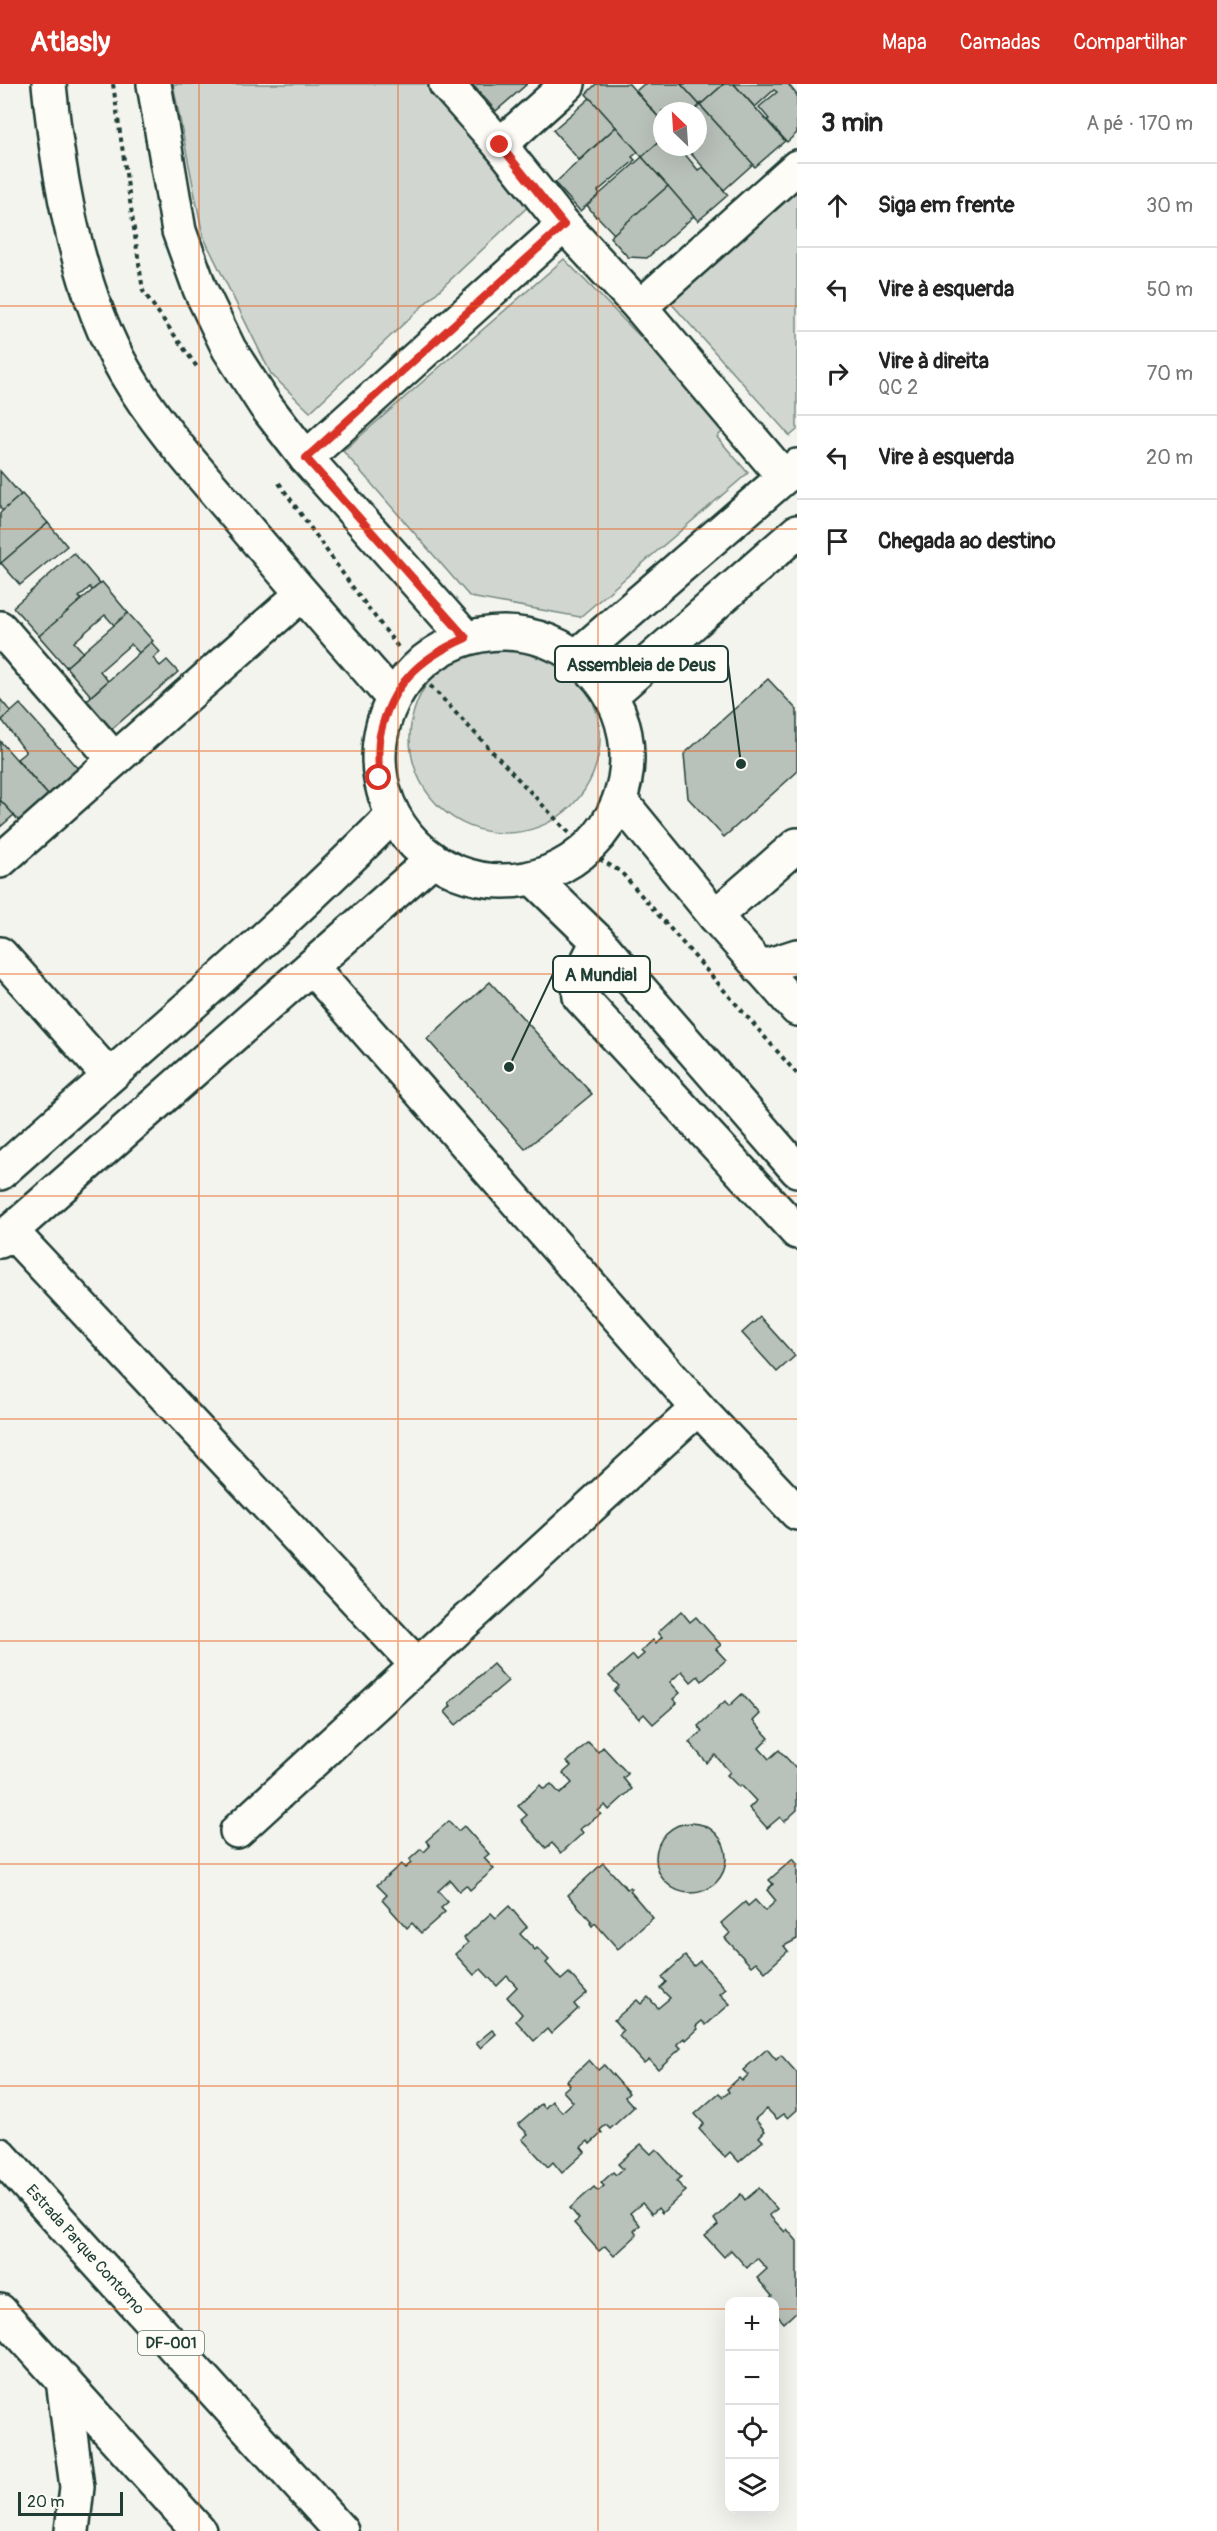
<!DOCTYPE html>
<html lang="pt">
<head>
<meta charset="utf-8">
<style>
	:root { --surface:#fff; --page:#f2f2f2; --text:#222; --muted:#767676; --line:#e0e0e0; --accent:#d93025 }
	body { margin:0; font-family:Pangolin,sans-serif; background:var(--page); color:var(--text) }
	.controls { position:absolute; right:18px; bottom:18px; display:grid; overflow:hidden; border-radius:12px; box-shadow:0 6px 24px #0002 }
	.controls button { width:54px; height:54px; display:grid; place-items:center; padding:0; border:0; border-bottom:2px solid var(--line); background:var(--surface); color:var(--text); font:30px sans-serif }
	.compass { position:absolute; left:653px; top:18px; width:54px; height:54px; border-radius:50%; background:var(--surface); box-shadow:0 6px 24px #0002; rotate:335deg }
	.scale { position:absolute; left:18px; bottom:15px; width:105px; box-sizing:border-box; padding-left:6px; border:3px solid #1f3d34; border-top:0; font-size:16px; line-height:21px; white-space:nowrap; color:#1f3d34; -webkit-text-stroke:4px #fdfcf7; paint-order:stroke }
	.stop { position:absolute; width:18px; height:18px; margin:-14px; border:4px solid #d93025; border-radius:50%; background:#fff }
	.stop.end { background:#d93025; border-color:#fff; box-shadow:0 2px 6px #0008 }
	.list { margin:0; padding:0; list-style:none }
	h2 { display:flex; justify-content:space-between; align-items:center; height:78px; margin:0; padding:0 24px; font-size:26px }
	h2 small { font-size:20px; font-weight:400; color:var(--muted) }
	.list li { display:grid; grid-template-columns:39px 1fr auto; gap:18px; align-items:center; box-sizing:border-box; height:84px; padding:0 24px; border-top:2px solid var(--line) }
	.list b { display:block; font-size:22px; white-space:nowrap }
	.list p { margin:0; font-size:20px; white-space:nowrap; color:var(--muted) }
	.list em { font-size:20px; font-style:normal; color:var(--muted) }
	.icon { flex:none; width:33px; height:33px; fill:none; stroke:currentColor; stroke-width:2; stroke-linecap:round; stroke-linejoin:round }
	.map { position:relative; flex:none; width:797px; height:2447px; overflow:hidden }
	header { display:flex; align-items:center; gap:36px; box-sizing:border-box; height:84px; padding:0 30px; background:var(--accent); color:#fff }
	header strong { font-size:28px }
	nav { display:flex; gap:33px; margin-inline-start:auto; font-size:21px }
	main { display:flex }
	aside { flex:1; background:var(--surface) }
	.map>svg:first-child { display:block }
	.green { fill:#d1d6d1; stroke:#788a82; stroke-width:1.5 }
	.building { fill:#b9c1bb; stroke:#1f3d34; stroke-width:1.5 }
	.lines { fill:none; stroke-linecap:round; stroke-linejoin:round }
	.minor-casing { stroke:#1f3d34; stroke-width:38 }
	.major-casing { stroke:#1f3d34; stroke-width:38 }
	.highway-casing { stroke:#1f3d34; stroke-width:38 }
	.path { stroke:#1f3d34; stroke-width:4; stroke-dasharray:4.5 4.5; stroke-linecap:butt }
	.minor { stroke:#fdfcf7; stroke-width:33 }
	.major { stroke:#fdfcf7; stroke-width:33 }
	.highway { stroke:#fdfcf7; stroke-width:33 }
	.route { stroke:#d93025; stroke-width:8 }
	.grid { fill:none; stroke:#e8590c; stroke-width:1.5; stroke-opacity:0.55 }
	.labels { text-anchor:middle; stroke-width:5; stroke-linejoin:round; paint-order:stroke }
	.shield { fill:#fdfcf7; stroke:#62766e; stroke-width:1.5 }
	.shield-label { font-size:15px; font-weight:bold; fill:#1f3d34 }
	.street-label { font-size:16px; fill:#1f3d34; stroke:#fdfcf7 }
	.leader { fill:none; stroke:#1f3d34; stroke-width:2 }
	.callout-dot { fill:#1f3d34; stroke:#fdfcf7; stroke-width:2 }
	.callout { fill:#fdfcf7; stroke:#1f3d34; stroke-width:2 }
	.callout-label { font-size:18px; text-anchor:middle; font-weight:bold; fill:#1f3d34 }
</style>
</head>
<body>
<header>
<strong>Atlasly</strong>
<nav><a>Mapa</a><a>Camadas</a><a>Compartilhar</a></nav>
</header>
<main>
<div class="map">
<svg width="797" height="2447" viewBox="0 0 797 2447">
	<rect width="100%" height="100%" fill="#f4f4ef"/>
	<filter id="ink" filterUnits="userSpaceOnUse"><feTurbulence type="fractalNoise" baseFrequency=".0167" numOctaves="2"/><feDisplacementMap in="SourceGraphic" scale="12" xChannelSelector="R" yChannelSelector="G"/><feConvolveMatrix kernelMatrix="1 2 1 2 8 2 1 2 1" color-interpolation-filters="sRGB"/></filter>
	<g filter="url(#ink)">
		<g class="green">
			<path d="M173 0H433L536 115 310 328 271 290 203 152Z"/>
			<path d="M797 106V346L790 352 670 218Z"/>
			<path d="M564 175 728 342 717 353 748 389 580 533 470 513 343 367Z"/>
			<circle cx="505" cy="654" r="95"/>
		</g>
		<g class="building">
			<path d="M472 0H527L496 27Z"/>
			<path d="M596 0H629L662 37V55L642 73 586 10Z"/>
			<path d="M644 0H681L700 21 694 27H662V37L636 7Z"/>
			<path d="M681 0H724L700 21Z"/>
			<path d="M724 0H734L785 57 755 83 700 21Z"/>
			<path d="M734 0H788L797 11V49L787 58 767 36 769 35 759 23 777 8 774 6 755 23Z"/>
			<path d="M590 14 616 43 579 76 553 46Z"/>
			<path d="M700 21 753 80 724 106 685 63H698V27H694Z"/>
			<path d="M616 43 638 68 632 73 635 76 598 107 600 110 580 127 555 99Z"/>
			<path d="M662 55V63H685L687 65 683 68 698 86 703 83 728 111 698 137 642 73Z"/>
			<path d="M642 73 668 102 614 150 597 132 596 133 587 121Z"/>
			<path d="M668 102 694 132 647 174 628 173 610 153Z"/>
			<path d="M0 387 21 411 3 427 0 424Z"/>
			<path d="M22 410 48 439 0 480V429Z"/>
			<path d="M48 439 67 462 20 501 1 479Z"/>
			<path d="M74 469 100 500 92 506 90 503 79 513 82 516 39 552 13 523Z"/>
			<path d="M102 498 128 529 114 541 105 531 74 558 83 568 66 583 39 552Z"/>
			<path d="M128 529 153 557 139 569 131 560 100 587 108 597 91 612 66 583Z"/>
			<path d="M151 558 160 568 153 574 160 582 167 576 178 588 112 645 86 617Z"/>
			<path d="M768 595 797 626V688L724 753 688 714 684 670Z"/>
			<path d="M0 615 11 628 0 638Z"/>
			<path d="M20 620 78 685 48 711 17 675 26 668 2 636Z"/>
			<path d="M0 657 48 711 19 737 0 716Z"/>
			<path d="M0 716 14 731 0 743Z"/>
			<path d="M490 898 592 1010 525 1065 427 955Z"/>
			<path d="M760 1233 795 1272 777 1288 742 1249Z"/>
			<path d="M681 1527 690 1538 696 1533 721 1561 716 1565 726 1576 702 1597 698 1592 691 1598 682 1587 670 1598 680 1609 673 1615 677 1619 653 1640 644 1630 639 1635 614 1607 619 1602 609 1592 633 1571 637 1576 644 1570 641 1567 653 1556 656 1559 662 1553 658 1548Z"/>
			<path d="M493 1580 508 1597 456 1641 445 1628 451 1622 449 1619Z"/>
			<path d="M742 1610 760 1630 753 1637 769 1654 759 1664 769 1675 779 1666 795 1683 797 1681V1726L784 1738 780 1733 767 1744 749 1724 756 1717 741 1701 739 1703 727 1691 730 1688 715 1671 707 1679 689 1658 702 1647 698 1642 725 1617 729 1622Z"/>
			<path d="M588 1658 598 1668 603 1663 628 1690 623 1694 632 1705 609 1726 605 1721 598 1727 601 1730 580 1745 583 1749 561 1769 552 1759 546 1764 521 1736 527 1731 518 1722 540 1701 544 1705 551 1700 560 1710 572 1699 563 1689 571 1682 567 1678Z"/>
			<path d="M449 1737 458 1747 464 1742 489 1770 484 1774 494 1785 470 1806 466 1801 459 1807 450 1796 438 1807 448 1818 441 1824 445 1828 421 1849 412 1839 407 1844 382 1816 387 1811 377 1801 401 1780 405 1784 411 1779 409 1776 421 1765 424 1768 430 1762 426 1757Z"/>
			<circle cx="691" cy="1774" r="35"/>
			<path d="M793 1775 797 1780V1855L784 1862 788 1867 765 1888 756 1878 751 1882 725 1854 730 1849 721 1839 745 1818 748 1822 755 1816 765 1827 776 1817 767 1806 773 1800 769 1796Z"/>
			<path d="M603 1779 627 1805 630 1803 632 1805 630 1807 653 1834 618 1865 595 1839 592 1842 590 1839 592 1838 568 1811Z"/>
			<path d="M509 1822 527 1843 520 1850 535 1866 537 1864 549 1876 546 1879 561 1896 569 1889 587 1909 574 1920 578 1925 551 1950 547 1945 534 1957 516 1937 522 1930 507 1913 517 1903 507 1892 497 1902 481 1885 474 1891 455 1870 468 1859 464 1854 491 1829 496 1834Z"/>
			<path d="M685 1872 694 1882 700 1877 726 1905 720 1910 730 1920 706 1941 702 1937 696 1942 698 1945 686 1956 684 1954 677 1960 681 1964 658 1985 649 1975 644 1979 619 1951 623 1947 614 1936 637 1916 641 1920 648 1913 658 1924 670 1914 660 1904 666 1898 662 1893Z"/>
			<path d="M492 1946 496 1950 480 1964 476 1959Z"/>
			<path d="M767 1965 776 1976 781 1971 797 1989V2026L788 2034 784 2030 777 2035 767 2025 755 2035 765 2047 759 2053 763 2057 739 2078 730 2068 725 2073 699 2045 704 2040 695 2030 719 2009 723 2013 729 2008 727 2005 739 1994 742 1997 748 1991 743 1986Z"/>
			<path d="M589 1976 598 1986 604 1981 629 2009 625 2013 634 2023 610 2045 606 2041 600 2046 602 2049 590 2060 588 2057 581 2063 585 2068 562 2089 553 2078 548 2083 522 2055 528 2050 518 2040 541 2020 545 2024 552 2017 562 2028 573 2018 563 2007 570 2001 567 1997Z"/>
			<path d="M641 2060 651 2070 656 2065 681 2093 676 2097 686 2107 662 2129 658 2124 652 2130 642 2119 630 2129 640 2141 634 2147 637 2151 614 2172 605 2162 599 2167 574 2139 579 2135 570 2124 594 2103 598 2107 604 2102 601 2099 613 2088 616 2091 623 2085 618 2080Z"/>
			<path d="M759 2104 777 2125 769 2131 785 2148 787 2145 797 2157V2227L784 2239 774 2228V2218H766L772 2212 757 2194 767 2185 757 2174 747 2184 731 2166 724 2173 705 2152 718 2141 714 2135 741 2110 745 2116Z"/>
		</g>
		<g class="lines">
			<g class="minor-casing">
				<g id="minor">
					<path d="M446 0 500 61 564 141 640 223 784 393"/>
					<path d="M500 61 568 0"/>
					<path d="M640 223 797 83"/>
					<path d="M306 374 564 141"/>
					<path d="M0 544 114 675"/>
					<path d="M577 572 797 382"/>
					<path d="M611 611 797 448"/>
					<path d="M0 777 302 510"/>
					<path d="M715 832 797 761"/>
					<path d="M598 857C589 876 577 892 580 913L797 1148"/>
					<path d="M0 870 109 992"/>
					<path d="M312 884 698 1324 797 1429"/>
					<path d="M760 884 797 872"/>
					<path d="M11 1147 417 1581"/>
					<path d="M237 1747 698 1324"/>
				</g>
			</g>
			<g class="major-casing">
				<g id="major">
					<path d="M49 0C58 93 78 207 125 288 153 336 191 379 227 421 281 486 337 550 393 614"/>
					<path d="M154 0 179 147 200 205 229 265 265 321 306 374 466 554"/>
					<circle cx="503" cy="673" r="124"/>
					<path d="M620 716 715 832 797 925"/>
					<path d="M533 794 598 857 797 1086"/>
					<path d="M0 1089C132 971 268 858 392 732"/>
					<path d="M0 1157 432 776"/>
				</g>
			</g>
			<g class="highway-casing">
				<g id="highway">
					<path d="M0 2071 341 2447"/>
					<path d="M0 2227 199 2447"/>
					<path d="M63 2296 77 2403 72 2447"/>
				</g>
			</g>
			<g class="path">
				<path d="M113 0 143 207 197 283"/>
				<path d="M279 399 351 501 398 563"/>
				<path d="M424 595 585 766 621 788 797 990"/>
			</g>
			<use href="#minor" class="minor"/>
			<use href="#major" class="major"/>
			<use href="#highway" class="highway"/>
		</g>
	</g>
	<g class="lines" filter="url(#ink)">
		<path class="route" d="M379 694C379 680 377 664 380 651 391 600 420 574 466 554L306 374 564 141 500 61"/>
	</g>
	<path class="grid" d="M199 0V2447M398 0V2447M598 0V2447M0 222H797M0 445H797M0 667H797M0 890H797M0 1112H797M0 1335H797M0 1557H797M0 1780H797M0 2002H797M0 2225H730M774 2225H797"/>
	<g class="labels">
		<rect class="shield" x="138" y="2247" width="66" height="24" rx="4.5"/>
		<g class="shield-label">
			<text x="171" y="2264">DF-001</text>
		</g>
		<g class="street-label">
			<text transform="translate(86 2165) rotate(48)" y="6">Estrada Parque Contorno</text>
		</g>
	</g>
	<path class="leader" d="M741 680L728 580M509 983L553 890"/>
	<g class="callout-dot">
		<circle cx="741" cy="680" r="6"/>
		<circle cx="509" cy="983" r="6"/>
	</g>
	<g class="callout">
		<rect x="555" y="562" width="173" height="36" rx="6"/>
		<rect x="553" y="872" width="97" height="36" rx="6"/>
	</g>
	<g class="callout-label">
		<text x="641" y="587">Assembleia de Deus</text>
		<text x="601" y="897">A Mundial</text>
	</g>
</svg>
<div class="controls">
<button>+</button>
<button>−</button>
<button><svg class="icon" aria-label="locate" viewBox="0 0 24 24"><circle cx="12" cy="12" r="6"/><path d="M12 2v4M12 18v4M2 12h4M18 12h4"/></svg></button>
<button><svg class="icon" aria-label="layers" viewBox="0 0 24 24"><path d="M12 4l9 5-9 5-9-5zM3 14l9 5 9-5"/></svg></button>
</div>
<svg class="compass" viewBox="-18 -18 36 36"><path d="M0-13l5 13h-10z" fill="#e53935"/><path d="M0 13l5-13h-10z" fill="#767676"/></svg>
<div class="scale">20 m</div>
<div class="stop" style="left:379px;top:694px"></div>
<div class="stop end" style="left:500px;top:61px"></div>
</div>
<aside>
<h2>3 min<small>A pé · 170 m</small></h2>
<ul class="list">
<li><svg class="icon" aria-label="ahead" viewBox="0 0 24 24"><path d="M12 20V5M6 11l6-6 6 6"/></svg><div><b>Siga em frente</b></div><em>30 m</em></li>
<li><svg class="icon" aria-label="left" viewBox="0 0 24 24"><path d="M17 20v-9H6M10 6l-5 5 5 5"/></svg><div><b>Vire à esquerda</b></div><em>50 m</em></li>
<li><svg class="icon" aria-label="right" viewBox="0 0 24 24"><path d="M7 20v-9h11M14 6l5 5-5 5"/></svg><div><b>Vire à direita</b><p>QC 2</p></div><em>70 m</em></li>
<li><svg class="icon" aria-label="left" viewBox="0 0 24 24"><path d="M17 20v-9H6M10 6l-5 5 5 5"/></svg><div><b>Vire à esquerda</b></div><em>20 m</em></li>
<li><svg class="icon" aria-label="arrive" viewBox="0 0 24 24"><path d="M6 21V4h12l-3 4 3 4H6"/></svg><div><b>Chegada ao destino</b></div></li>
</ul>
</aside>
</main>
</body>
</html>
